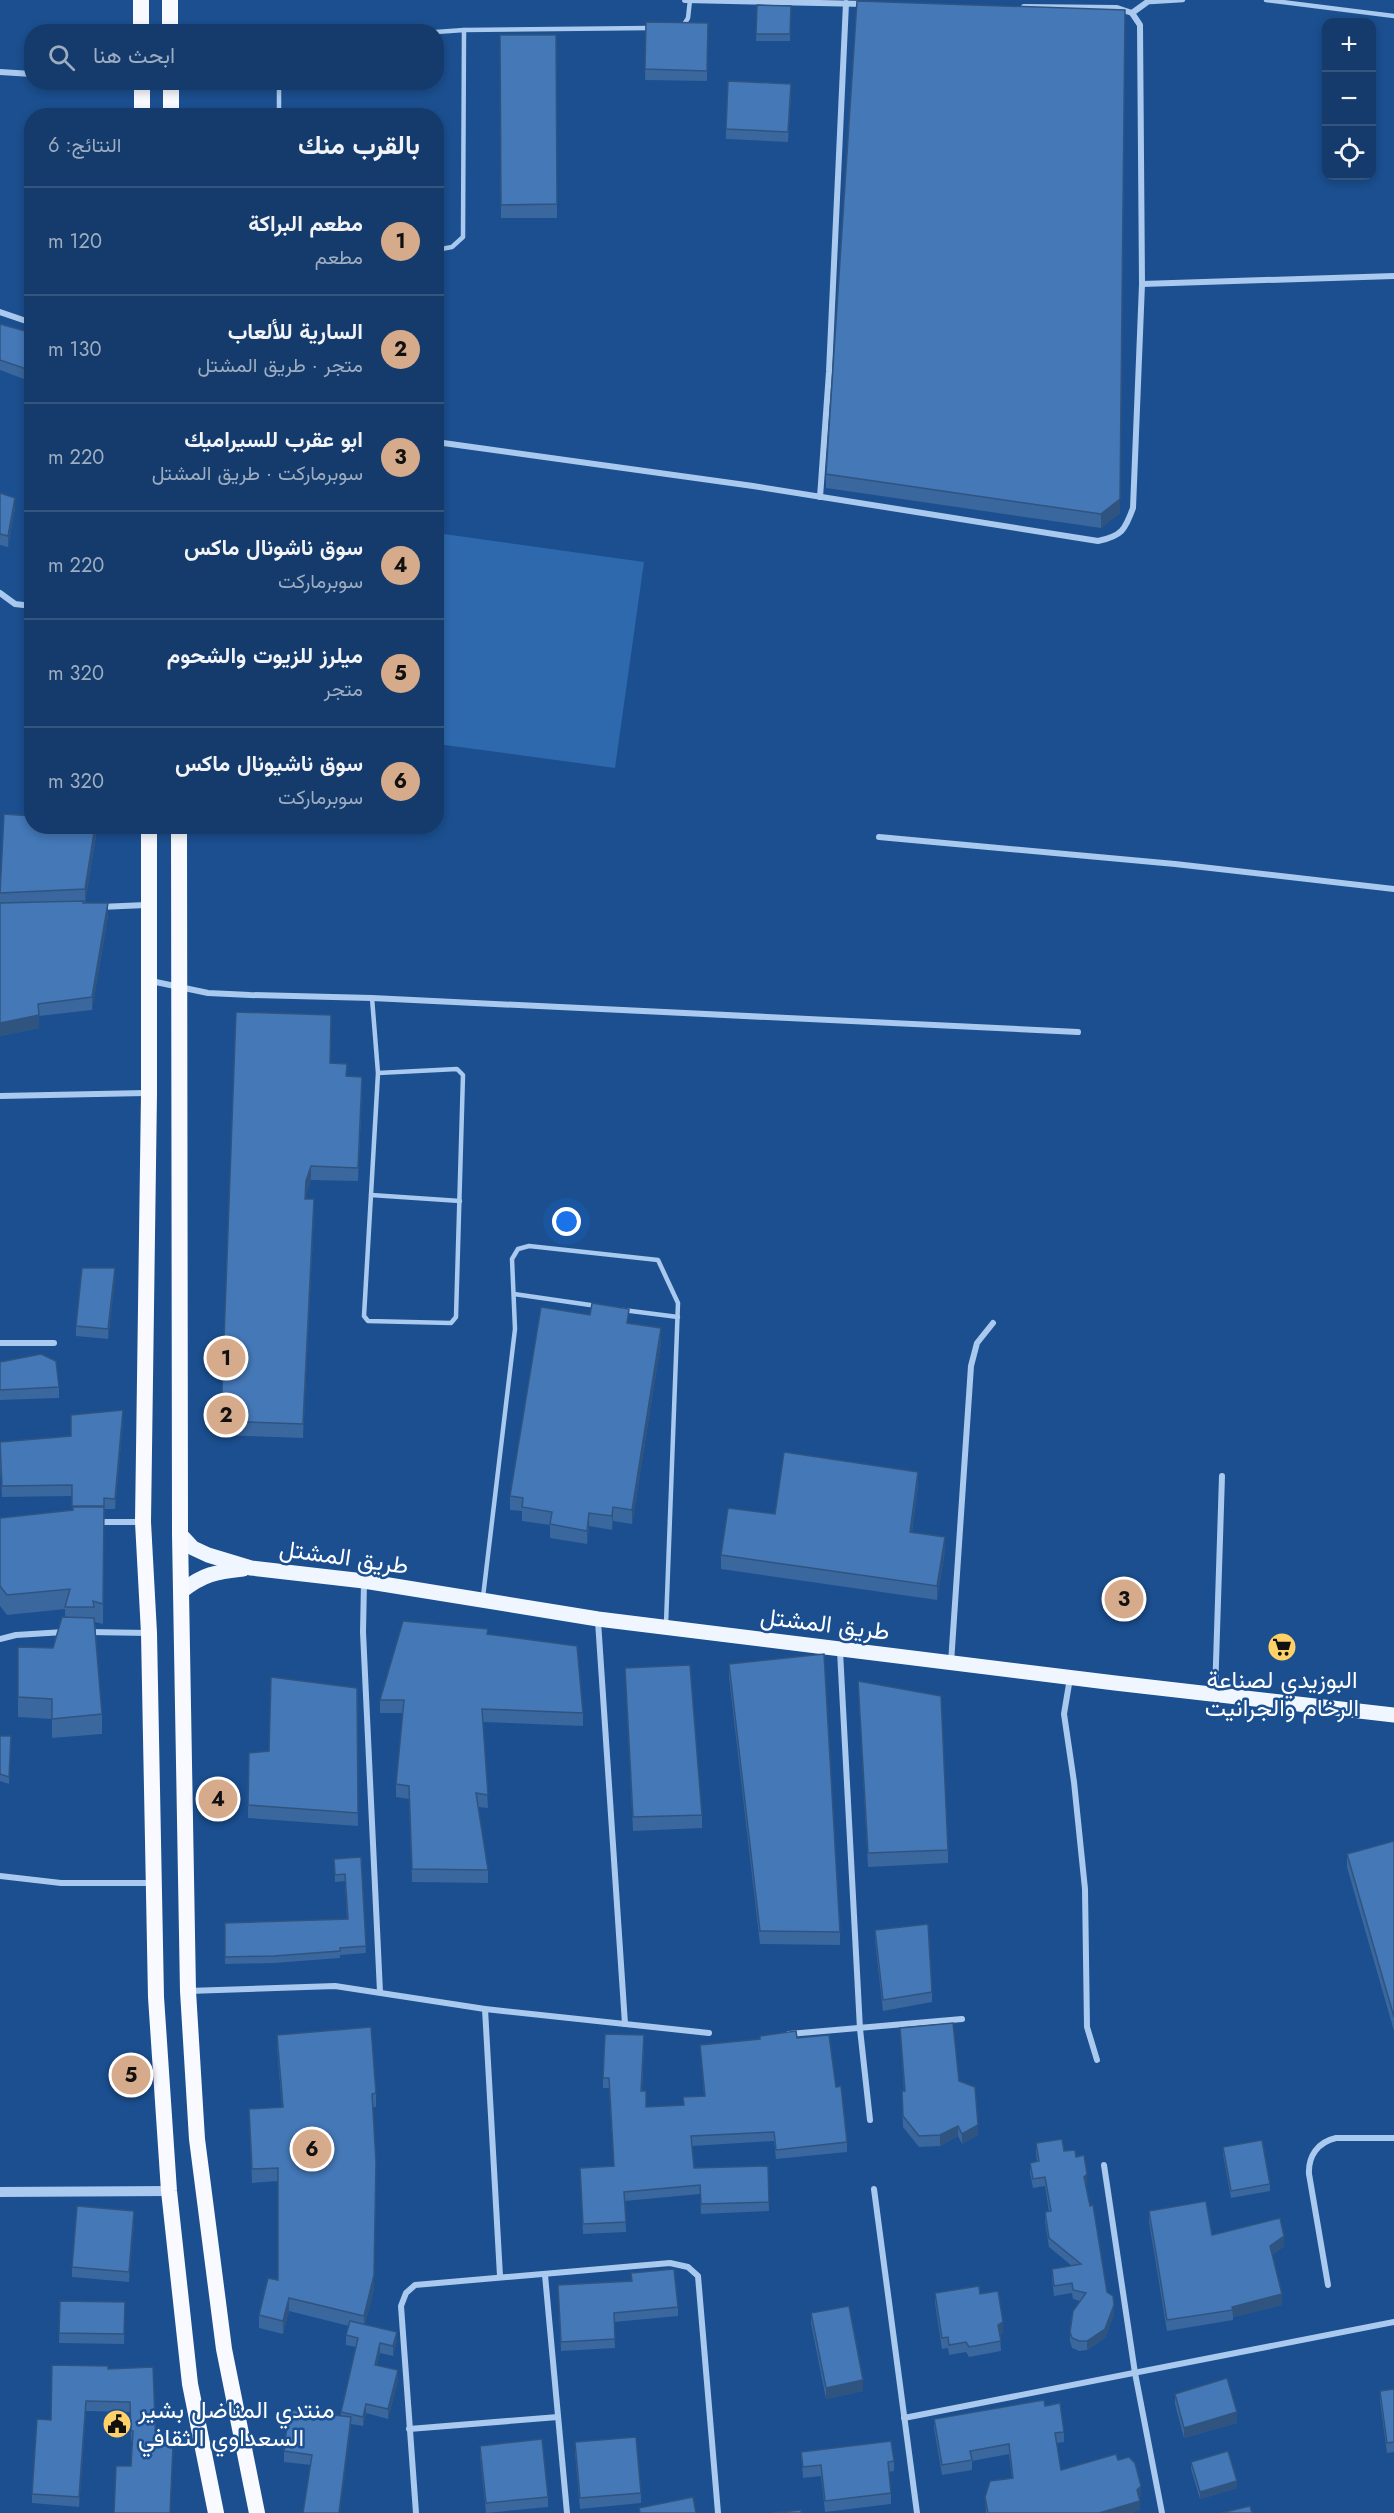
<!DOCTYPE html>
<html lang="ar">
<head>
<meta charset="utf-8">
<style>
	:root { --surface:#143b6b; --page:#214673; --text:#f1f3f6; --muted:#9dadc1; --line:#33557e; --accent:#d6ab8b }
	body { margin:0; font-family:Jost,Vazirmatn,sans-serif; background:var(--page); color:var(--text); direction:rtl }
	.controls { position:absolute; right:18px; top:18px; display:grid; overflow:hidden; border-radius:12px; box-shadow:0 3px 9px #0003 }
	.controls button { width:54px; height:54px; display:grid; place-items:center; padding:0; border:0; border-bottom:2px solid var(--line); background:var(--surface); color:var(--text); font:30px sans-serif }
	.you { position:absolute; left:567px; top:1222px; width:21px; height:21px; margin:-15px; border:4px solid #fff; border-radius:50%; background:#1a73e8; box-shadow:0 0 0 9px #1a73e833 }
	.badge { display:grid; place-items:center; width:39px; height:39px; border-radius:50%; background:var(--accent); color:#111; font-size:20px; font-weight:700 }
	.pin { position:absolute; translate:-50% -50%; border:3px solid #fff; box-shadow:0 2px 6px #0006 }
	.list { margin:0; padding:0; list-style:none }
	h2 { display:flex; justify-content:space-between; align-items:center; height:78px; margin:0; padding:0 24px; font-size:26px }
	h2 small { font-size:20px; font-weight:400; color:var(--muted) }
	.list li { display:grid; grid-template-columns:39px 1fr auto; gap:18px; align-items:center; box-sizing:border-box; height:108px; padding:0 24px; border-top:2px solid var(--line) }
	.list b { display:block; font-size:22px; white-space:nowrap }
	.list p { margin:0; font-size:20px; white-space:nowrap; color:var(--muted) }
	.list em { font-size:20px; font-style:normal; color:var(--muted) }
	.icon { flex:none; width:33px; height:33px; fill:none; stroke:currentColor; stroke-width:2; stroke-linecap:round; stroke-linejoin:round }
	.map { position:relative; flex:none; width:1394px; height:2513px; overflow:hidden; direction:ltr }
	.search { position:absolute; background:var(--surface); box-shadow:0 3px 9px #0003; left:24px; top:24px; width:420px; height:66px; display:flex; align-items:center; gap:15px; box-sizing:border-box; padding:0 21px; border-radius:24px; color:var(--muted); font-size:22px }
	.panel { position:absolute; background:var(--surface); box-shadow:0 3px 9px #0003; left:24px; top:108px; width:420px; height:726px; border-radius:24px; direction:rtl }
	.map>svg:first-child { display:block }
	.green { fill:#2e69ad }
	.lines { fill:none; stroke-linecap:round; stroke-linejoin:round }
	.service { stroke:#a9c9ee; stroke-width:4.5 }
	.minor { stroke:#a9c9ee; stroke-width:6 }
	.tertiary { stroke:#a9c9ee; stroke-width:10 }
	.primary { stroke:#f0f6ff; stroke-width:15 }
	.trunk { stroke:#f8faff; stroke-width:16 }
	.wall { fill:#3a679d }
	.shaded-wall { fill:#305480 }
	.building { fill:#4478b7; stroke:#305480; stroke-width:1.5 }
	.labels { text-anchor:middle; stroke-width:5; stroke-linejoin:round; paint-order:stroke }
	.street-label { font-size:24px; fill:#fff; stroke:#1b4f8f }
	.poi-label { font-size:24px; fill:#fff; stroke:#1b4f8f }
</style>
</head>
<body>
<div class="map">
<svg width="1394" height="2513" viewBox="0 0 1394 2513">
	<rect width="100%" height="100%" fill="#1b4f8f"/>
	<path class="green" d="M437 533 644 562 615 768 437 744Z"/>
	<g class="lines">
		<g class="service">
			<path d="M1266 0 1394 16"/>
			<path d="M1150 2 1183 0"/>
			<path d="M683 26 688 18 690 0"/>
			<path d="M464 30 651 28"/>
			<path d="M436 32 464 30 463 237 452 247 436 250"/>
			<path d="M279 116V82"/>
			<path d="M372 998 378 1073 364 1316 368 1321 451 1323 456 1317 463 1075 457 1069 378 1073"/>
			<path d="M371 1195 460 1201"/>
			<path d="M514 1294 597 1306"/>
			<path d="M623 1310 678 1317"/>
			<path d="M483 1597 515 1329 512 1259 518 1249 529 1246 658 1260 678 1303 666 1624"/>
		</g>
		<g class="minor">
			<path d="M685 0 864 4"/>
			<path d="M1132 13 1150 0"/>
			<path d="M0 72 32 74"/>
			<path d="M1142 284 1394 276"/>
			<path d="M0 312 32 323"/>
			<path d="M436 442 753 486 1098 541C1122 536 1125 530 1133 508L1142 284 1140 25 1132 13 1117 8 1024 7"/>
			<path d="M820 497 829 372 846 3"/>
			<path d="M0 593 15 604 32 606"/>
			<path d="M879 837 1175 864 1394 889"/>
			<path d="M100 907 146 905"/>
			<path d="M151 981 208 993 250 995 372 998 1078 1032"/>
			<path d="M0 1096 146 1093"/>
			<path d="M0 1343H54"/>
			<path d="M95 1522H142"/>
			<path d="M364 1582 363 1632 380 1992"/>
			<path d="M598 1621 625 2024"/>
			<path d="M89 1632 148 1633"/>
			<path d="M0 1639 16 1635 64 1632"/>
			<path d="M840 1651 860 2029 870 2120"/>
			<path d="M951 1663 971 1366 977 1343 993 1323"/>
			<path d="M1070 1678 1064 1714 1074 1782 1085 1889 1087 2027 1097 2060"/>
			<path d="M1215 1694 1222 1476"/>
			<path d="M0 1876 61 1883H153"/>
			<path d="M188 1991 335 1986 485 2009 709 2033"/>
			<path d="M485 2009 500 2276"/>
			<path d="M789 2034 962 2019"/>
			<path d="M1104 2165 1135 2373 1162 2513"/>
			<path d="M874 2189 917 2513"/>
			<path d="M545 2275 567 2513"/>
			<path d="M1328 2285 1309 2174C1308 2156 1318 2142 1336 2138H1394"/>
			<path d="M904 2418 1394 2322"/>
			<path d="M409 2429 558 2417"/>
			<path d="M416 2513 401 2306 406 2293 415 2285 670 2263 688 2267 698 2276 718 2513"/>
		</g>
		<path class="tertiary" d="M0 2192 169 2191"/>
		<g class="primary">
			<path d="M180 1534 193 1548 208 1555 251 1568 364 1581 598 1619 1115 1683 1394 1715"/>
			<path d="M182 1591C203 1574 216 1572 243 1569"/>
		</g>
		<g class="trunk">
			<path d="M141 0V32"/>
			<path d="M170 0V32"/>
			<path d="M142 82V116"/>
			<path d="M171 82V116"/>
			<path d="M149 826V1093L143 1522 149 1633 156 1997 169 2191 190 2384 216 2513"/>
			<path d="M179 826 180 1534 188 1991 197 2139 224 2349 257 2513"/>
		</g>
	</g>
	<g class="wall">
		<path d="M757 5 791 6 790 41H756Z"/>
		<path d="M646 22 708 23 707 81 645 80Z"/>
		<path d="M500 35H556L557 218H501Z"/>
		<path d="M791 94 788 142 726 139V129Z"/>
		<path d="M32 197V248H28V238Z"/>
		<path d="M0 324 32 333V382L0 370Z"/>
		<path d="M826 474 1120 513 1101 528 826 488Z"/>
		<path d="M0 493 15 508 8 547 0 545Z"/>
		<path d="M96 826V836L85 903 108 915 92 1010 39 1016V1028L0 1036V893Z"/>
		<path d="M331 1029 330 1063 347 1076 362 1091 358 1181 311 1180 306 1194V1199L314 1213 303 1438 221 1435V1421Z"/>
		<path d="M115 1278 108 1339 76 1336V1326Z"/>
		<path d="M629 1323 661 1342 632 1524 613 1521 612 1530 589 1526 587 1544 550 1538V1525L522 1521V1511L510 1510V1496Z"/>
		<path d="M0 1362 59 1387V1398L0 1400Z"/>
		<path d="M123 1421 115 1509H104L103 1624 95 1622 102 1714V1734L52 1738V1719L18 1717V1647L53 1648 65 1618V1609L7 1615 0 1606V1518L72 1510V1496L2 1497 0 1466V1442L71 1436Z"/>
		<path d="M918 1485 912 1532 945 1550 937 1600 721 1569V1555L775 1514Z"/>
		<path d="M488 1634 583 1713V1726L483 1722 488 1808 478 1807 488 1870V1883L412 1882 409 1799 396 1797V1784L403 1713H380V1700Z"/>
		<path d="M729 1664 840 1932V1945L760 1944 729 1677Z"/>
		<path d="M625 1668 702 1815V1828L633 1831Z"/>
		<path d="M858 1681 948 1850V1863L868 1867Z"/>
		<path d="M357 1688 358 1826 248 1818V1805L269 1751Z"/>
		<path d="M0 1736H11L9 1784 0 1781Z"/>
		<path d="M1394 1841V2031L1347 1867V1854Z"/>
		<path d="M361 1857 366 1953 340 1955V1958L274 1963 225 1964V1923L347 1919 345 1881 335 1882 334 1859Z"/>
		<path d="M875 1930 932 1992V2002L883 2011 875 1940Z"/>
		<path d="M900 2028 959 2081 978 2135 962 2144 958 2136 940 2146 919 2147 903 2127 902 2091H904Z"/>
		<path d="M277 2035 376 2093V2107H373L374 2288 365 2324 397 2341 393 2356 380 2353 377 2365 398 2380 388 2419 366 2413 363 2426 351 2424V2428L311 2465 284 2462V2451L341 2416V2412L356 2347 346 2345V2335L349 2326 289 2311 283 2334 259 2328V2315L278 2280V2181L252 2183 249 2109 282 2107 277 2048Z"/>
		<path d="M797 2038 836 2087 847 2142V2152L776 2159 774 2141 692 2146 694 2168 768 2166 769 2211 701 2214 700 2194 625 2201 626 2232 583 2234 580 2168 614 2166 609 2088H603V2078L644 2045 642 2091 646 2107 683 2105 704 2096 700 2045Z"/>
		<path d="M1036 2143 1064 2151 1076 2157 1087 2184 1086 2185 1107 2292 1114 2314 1105 2338 1087 2350 1079 2351 1072 2348 1070 2341V2332L1080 2301 1073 2299 1072 2293 1054 2296 1052 2279V2269L1072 2266 1049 2247 1045 2222V2212H1049L1045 2186 1033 2188 1030 2173V2163L1037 2162 1036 2153Z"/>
		<path d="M1223 2147 1270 2184V2191L1231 2198 1223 2154Z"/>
		<path d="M1149 2211 1212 2235 1284 2246 1272 2255 1282 2305 1233 2317V2320L1167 2331 1149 2222Z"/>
		<path d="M134 2221 129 2282 72 2277V2267Z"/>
		<path d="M631 2273 678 2307V2316L614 2322 615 2348 561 2351 558 2285 631 2281Z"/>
		<path d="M935 2293 980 2294 1003 2333 1000 2335 1001 2351 969 2357 966 2352 949 2355 948 2348 942 2349 935 2303Z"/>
		<path d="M60 2301 125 2302 124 2344 59 2343Z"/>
		<path d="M811 2313 863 2391 826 2399 811 2323Z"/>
		<path d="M153 2367 156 2445 131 2466 133 2441H131L130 2412 86 2411 79 2507 32 2503V2494L51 2420 108 2369Z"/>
		<path d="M1394 2389V2452L1387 2453 1380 2401V2391Z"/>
		<path d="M1175 2394 1237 2423 1184 2438 1175 2404Z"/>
		<path d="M1045 2406 1064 2432V2442L1057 2443 1061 2470 1118 2460 1141 2496 1139 2497 1140 2510 1132 2513H986L985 2497 1012 2478 1009 2454 972 2461V2470L942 2475 934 2428V2419Z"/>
		<path d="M575 2442 641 2493V2503L580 2509 575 2453Z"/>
		<path d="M480 2446 548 2497V2507L486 2513 480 2456Z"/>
		<path d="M801 2452 894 2461V2471L889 2472 891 2493V2504L825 2512 821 2476 803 2478Z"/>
		<path d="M1191 2462 1237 2488 1200 2499 1191 2469Z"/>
	</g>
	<g class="shaded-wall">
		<path d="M1125 24 1120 513 1101 528V514Z"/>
		<path d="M15 498V508L8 547V536Z"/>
		<path d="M95 826 96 836 85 903V889Z"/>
		<path d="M108 903V915L92 1010V997Z"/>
		<path d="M39 1015V1028L0 1036V1023Z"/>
		<path d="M311 1166V1180L306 1194 305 1213 306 1181Z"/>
		<path d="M314 1199V1213L303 1438V1424Z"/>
		<path d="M115 1268V1278L108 1339V1329Z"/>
		<path d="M661 1328V1342L632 1524V1510Z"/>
		<path d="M123 1410V1421L115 1509V1499Z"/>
		<path d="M918 1472V1485L910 1546V1532Z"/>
		<path d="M613 1507V1521L612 1530V1516Z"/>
		<path d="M589 1513V1526L587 1544V1531Z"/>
		<path d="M945 1537V1550L937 1600V1586Z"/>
		<path d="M978 2125V2135L962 2144V2134Z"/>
		<path d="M958 2126V2136L940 2146V2135Z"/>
		<path d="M376 2162 374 2288 364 2329V2316Z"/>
		<path d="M1087 2174V2184L1084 2187V2177Z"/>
		<path d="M134 2211V2221L129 2282V2272Z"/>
		<path d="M1284 2236V2246L1270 2256V2246Z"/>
		<path d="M1282 2294V2305L1233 2317 1232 2307Z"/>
		<path d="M289 2298V2311L283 2334V2321Z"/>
		<path d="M1114 2305V2314L1105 2338 1087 2350V2341Z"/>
		<path d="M1003 2322V2333L998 2336V2325Z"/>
		<path d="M397 2332V2341L393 2356V2346Z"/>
		<path d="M380 2343V2353L375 2374V2365Z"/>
		<path d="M398 2370V2380L388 2419V2409Z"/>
		<path d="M863 2380V2391L826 2399V2388Z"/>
		<path d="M86 2401V2411L79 2507V2497Z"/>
		<path d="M366 2404V2413L363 2426V2417Z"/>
		<path d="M1237 2412V2423L1184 2438V2428Z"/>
		<path d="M351 2417V2428L340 2513H339Z"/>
		<path d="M1237 2481V2488L1200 2499V2492Z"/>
		<path d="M1141 2486V2496L1137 2500V2490Z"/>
		<path d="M1140 2501V2510L1132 2513H1099Z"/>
	</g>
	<g class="building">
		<path d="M857 1 1125 10 1120 499 1101 514 826 474Z"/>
		<path d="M757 5 791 6 790 34H756Z"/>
		<path d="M646 22 708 23 707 71 645 69Z"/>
		<path d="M500 35H556L557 204 501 205Z"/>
		<path d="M728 81 791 84 788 132 726 129Z"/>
		<path d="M31 197 32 238H28Z"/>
		<path d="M0 324 32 333V371L0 360Z"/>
		<path d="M0 493 15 498 8 536 0 534Z"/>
		<path d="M4 814 32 816V826H95L85 889 0 893Z"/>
		<path d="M84 901 83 903H108L92 997 38 1004 39 1015 0 1023V903Z"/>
		<path d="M236 1012 331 1015 330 1063 347 1064 346 1076 362 1077 358 1168 311 1166 306 1181 305 1199H314L303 1424 221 1421Z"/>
		<path d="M82 1268H115L108 1329 76 1326Z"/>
		<path d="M592 1303 629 1309 627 1323 661 1328 632 1510 613 1507 612 1516 589 1513 587 1531 550 1524 552 1512 522 1507 523 1498 510 1496 541 1307 590 1315Z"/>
		<path d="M41 1354 56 1361 59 1387 0 1390V1362Z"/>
		<path d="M123 1410 115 1499 104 1498V1506H72V1485L2 1486 0 1442 71 1436V1415Z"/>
		<path d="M784 1452 918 1472 910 1532 945 1537 937 1586 721 1555 728 1508 775 1514Z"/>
		<path d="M73 1507H104L103 1604 93 1601 94 1607H65L70 1589 7 1595 0 1586V1518L73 1510Z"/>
		<path d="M62 1617 94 1618 102 1714 52 1719V1699L18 1697V1647L53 1648Z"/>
		<path d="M403 1621 488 1629 487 1634 577 1646 583 1713 482 1709 488 1795 476 1793 488 1870 412 1869 409 1786 396 1784 404 1700H380Z"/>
		<path d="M824 1654 840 1932 760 1931 729 1664Z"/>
		<path d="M690 1665 702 1815 633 1817 625 1668Z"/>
		<path d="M271 1677 357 1688 358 1813 248 1805 249 1753 269 1751Z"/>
		<path d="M858 1681 941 1696 948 1850 868 1853Z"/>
		<path d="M0 1736H11L9 1777 0 1774Z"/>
		<path d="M1394 1841V2017L1347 1854Z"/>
		<path d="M361 1857 366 1946 340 1948V1951L274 1956 225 1957V1923L348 1919 345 1874 335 1875 334 1859Z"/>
		<path d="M928 1924 932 1992 883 2000 875 1930Z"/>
		<path d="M953 2023 959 2081 975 2087 978 2125 962 2134 958 2126 940 2135 919 2136 903 2116 902 2091H905L900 2028Z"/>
		<path d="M371 2027 376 2093 372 2094 376 2162 374 2275 364 2316 289 2298 283 2321 259 2315 268 2278 278 2280V2168L252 2169 249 2109 283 2107 277 2035Z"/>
		<path d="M796 2031 797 2038 829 2035 836 2087 841 2086 847 2142 776 2150 774 2132 691 2136 694 2168 768 2166 769 2202 701 2204 700 2185 624 2192 626 2222 583 2224 580 2168 614 2166 609 2078H603L605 2034 644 2035 641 2091H646V2107L684 2105 683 2097 705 2096 700 2045 760 2039V2036Z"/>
		<path d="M1062 2139 1064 2151 1075 2150 1076 2157 1084 2155 1087 2174 1084 2177 1090 2206 1093 2205 1107 2292 1113 2296 1114 2305 1105 2329 1087 2341H1079L1072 2338 1070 2332 1073 2311 1086 2293 1073 2290 1072 2283 1054 2286 1052 2269 1081 2264 1049 2238 1045 2212 1051 2211 1045 2177 1033 2179 1030 2163 1039 2161 1036 2143Z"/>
		<path d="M1262 2140 1270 2184 1231 2191 1223 2147Z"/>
		<path d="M1206 2201 1212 2235 1280 2218 1284 2236 1270 2246 1282 2294 1232 2307 1233 2310 1167 2320 1149 2211Z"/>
		<path d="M77 2206 134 2211 129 2272 72 2267Z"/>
		<path d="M674 2269 678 2307 614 2313 615 2339 561 2342 558 2285 632 2281 631 2273Z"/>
		<path d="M979 2286 980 2294 998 2291 1003 2322 998 2325 1001 2341 969 2347 966 2342 949 2345 948 2337 942 2338 935 2293Z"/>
		<path d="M60 2301 125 2302 124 2334 59 2333Z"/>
		<path d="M849 2306 863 2380 826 2388 811 2313Z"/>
		<path d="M350 2321 397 2332 393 2346 380 2343 375 2365 398 2370 388 2409 366 2404 363 2417 341 2412 358 2338 346 2335Z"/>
		<path d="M52 2365 108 2366V2369L153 2367 156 2445 173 2446 170 2513H114L116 2466H131L133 2431H131L130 2402 86 2401 79 2497 32 2494 37 2419 51 2420Z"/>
		<path d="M1227 2378 1237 2412 1184 2428 1175 2394Z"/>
		<path d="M1394 2389V2442L1387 2443 1380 2391Z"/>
		<path d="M1044 2400 1045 2406 1060 2403 1064 2432 1055 2433 1061 2470 1116 2454 1118 2460 1129 2457 1135 2463 1141 2486 1137 2490 1140 2501 1099 2513H988L985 2497 990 2481 1013 2478 1009 2444 970 2451 972 2460 942 2465 934 2419Z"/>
		<path d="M289 2410 351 2417 339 2513H303L312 2455 284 2451Z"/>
		<path d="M636 2437 641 2493 580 2498 575 2442Z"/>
		<path d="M542 2439 548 2497 486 2503 480 2446Z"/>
		<path d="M891 2441 894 2461 888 2462 891 2493 825 2501 821 2465 803 2467 801 2452Z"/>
		<path d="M1228 2451 1237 2481 1200 2492 1191 2462Z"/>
		<path d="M693 2497 696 2513H640L639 2508Z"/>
		<path d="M1250 2506 1252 2513H1221Z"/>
		<path d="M801 2510V2513H772Z"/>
	</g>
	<defs>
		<g id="supermarket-disc" transform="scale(1.5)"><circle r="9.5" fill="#ffd166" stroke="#1b4f8f"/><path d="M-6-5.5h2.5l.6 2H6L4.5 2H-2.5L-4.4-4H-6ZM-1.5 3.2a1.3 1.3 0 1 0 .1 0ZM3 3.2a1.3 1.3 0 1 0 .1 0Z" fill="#111"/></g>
		<g id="civic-disc" transform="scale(1.5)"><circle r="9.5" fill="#ffd166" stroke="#1b4f8f"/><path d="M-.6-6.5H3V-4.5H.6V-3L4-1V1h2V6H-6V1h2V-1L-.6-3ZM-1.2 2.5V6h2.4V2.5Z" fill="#111"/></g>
	</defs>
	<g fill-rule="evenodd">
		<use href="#supermarket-disc" x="1282" y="1647"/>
		<use href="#civic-disc" x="117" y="2424"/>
	</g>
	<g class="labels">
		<g class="street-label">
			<text transform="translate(344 1557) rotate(8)" y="8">طريق المشتل</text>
			<text transform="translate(825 1624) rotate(7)" y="8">طريق المشتل</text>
		</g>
		<g class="poi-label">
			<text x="1282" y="1688">البوزيدي لصناعة<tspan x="1282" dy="28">الرخام والجرانيت</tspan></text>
			<text x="138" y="2418" text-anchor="start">منتدي المناضل بشير<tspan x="138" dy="28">السعداوي الثقافي</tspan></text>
		</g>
	</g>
</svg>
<div class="controls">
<button>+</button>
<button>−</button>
<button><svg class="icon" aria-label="locate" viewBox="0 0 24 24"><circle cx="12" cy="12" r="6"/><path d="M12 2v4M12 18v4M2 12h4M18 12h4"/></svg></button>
</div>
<div class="you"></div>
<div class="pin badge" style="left:226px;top:1358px">1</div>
<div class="pin badge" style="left:226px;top:1415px">2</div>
<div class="pin badge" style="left:1124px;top:1599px">3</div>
<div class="pin badge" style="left:218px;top:1799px">4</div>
<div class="pin badge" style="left:131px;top:2075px">5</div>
<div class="pin badge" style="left:312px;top:2149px">6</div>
<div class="search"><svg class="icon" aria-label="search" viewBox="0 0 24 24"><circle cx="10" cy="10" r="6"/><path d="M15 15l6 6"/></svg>ابحث هنا</div>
<section class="panel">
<h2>بالقرب منك<small>النتائج: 6</small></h2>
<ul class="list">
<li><span class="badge">1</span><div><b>مطعم البراكة</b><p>مطعم</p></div><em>120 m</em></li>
<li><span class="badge">2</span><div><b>السارية للألعاب</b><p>متجر · طريق المشتل</p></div><em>130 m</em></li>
<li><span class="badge">3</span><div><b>ابو عقرب للسيراميك</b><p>سوبرماركت · طريق المشتل</p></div><em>220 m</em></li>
<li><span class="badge">4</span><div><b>سوق ناشونال ماكس</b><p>سوبرماركت</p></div><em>220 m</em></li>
<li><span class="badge">5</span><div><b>ميلرز للزيوت والشحوم</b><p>متجر</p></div><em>320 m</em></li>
<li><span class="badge">6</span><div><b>سوق ناشيونال ماكس</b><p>سوبرماركت</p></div><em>320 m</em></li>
</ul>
</section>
</div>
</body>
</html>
